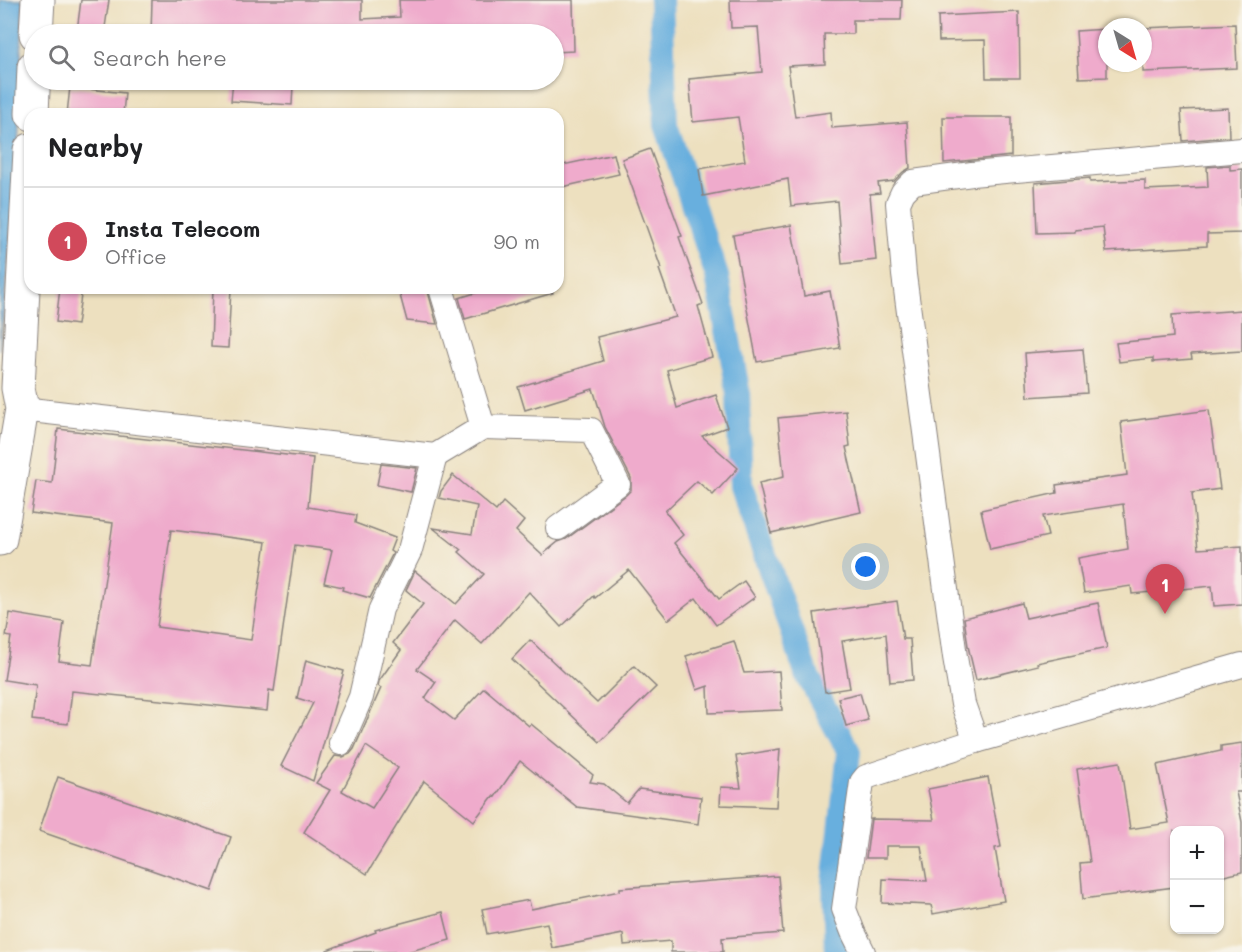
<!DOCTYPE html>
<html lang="en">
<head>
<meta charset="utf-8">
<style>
	:root { --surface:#fff; --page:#f6f6f6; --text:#202124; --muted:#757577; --line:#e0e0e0; --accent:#d1495b }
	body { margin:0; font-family:Mali,sans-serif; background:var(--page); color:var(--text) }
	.controls { position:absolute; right:18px; bottom:18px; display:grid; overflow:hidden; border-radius:12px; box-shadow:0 2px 4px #0004 }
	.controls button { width:54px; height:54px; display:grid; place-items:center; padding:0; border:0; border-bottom:2px solid var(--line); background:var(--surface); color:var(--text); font:30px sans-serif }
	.compass { position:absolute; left:1098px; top:18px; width:54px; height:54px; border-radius:50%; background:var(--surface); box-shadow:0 2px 4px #0004; rotate:143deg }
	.you { position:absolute; left:866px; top:567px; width:21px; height:21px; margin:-15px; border:4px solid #fff; border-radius:50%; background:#1a73e8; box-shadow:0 0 0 9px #1a73e833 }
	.badge { display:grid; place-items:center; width:39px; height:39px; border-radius:50%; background:var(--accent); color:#fff; font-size:20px; font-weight:700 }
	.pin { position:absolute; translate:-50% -50px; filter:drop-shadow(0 2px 3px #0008) }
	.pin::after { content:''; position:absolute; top:32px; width:21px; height:18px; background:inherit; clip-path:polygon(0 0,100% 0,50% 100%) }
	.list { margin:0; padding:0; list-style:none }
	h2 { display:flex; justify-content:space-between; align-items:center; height:78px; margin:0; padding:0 24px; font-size:26px }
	h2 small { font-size:20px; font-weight:400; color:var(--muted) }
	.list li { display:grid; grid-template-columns:39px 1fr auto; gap:18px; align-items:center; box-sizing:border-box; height:108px; padding:0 24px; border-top:2px solid var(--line) }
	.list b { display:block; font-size:22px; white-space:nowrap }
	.list p { margin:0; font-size:20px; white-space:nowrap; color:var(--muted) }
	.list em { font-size:20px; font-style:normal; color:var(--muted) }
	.icon { flex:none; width:33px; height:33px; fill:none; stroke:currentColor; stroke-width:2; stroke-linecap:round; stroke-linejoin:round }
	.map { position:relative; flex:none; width:1242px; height:952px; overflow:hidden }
	.search { position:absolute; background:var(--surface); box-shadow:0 2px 4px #0004; left:24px; top:24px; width:540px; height:66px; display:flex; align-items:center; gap:15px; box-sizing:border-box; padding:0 21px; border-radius:33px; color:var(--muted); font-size:22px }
	.panel { position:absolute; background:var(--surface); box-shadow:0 2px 4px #0004; left:24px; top:108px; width:540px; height:186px; border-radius:18px }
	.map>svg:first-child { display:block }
	.water { fill:#67afde; stroke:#44688c; stroke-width:1.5 }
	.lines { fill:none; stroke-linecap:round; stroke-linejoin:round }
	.canal { stroke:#67afde; stroke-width:24 }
	.building { fill:#efabcc; fill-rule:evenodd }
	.minor-casing { stroke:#88817d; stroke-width:26 }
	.primary-casing { stroke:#88817d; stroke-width:35 }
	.minor { stroke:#fff; stroke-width:24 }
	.primary { stroke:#fff; stroke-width:33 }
</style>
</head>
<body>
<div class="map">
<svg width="1242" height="952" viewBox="0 0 1242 952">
	<rect width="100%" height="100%" fill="#f7f3e8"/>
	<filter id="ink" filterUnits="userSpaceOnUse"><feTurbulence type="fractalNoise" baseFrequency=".0167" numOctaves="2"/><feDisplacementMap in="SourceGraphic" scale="12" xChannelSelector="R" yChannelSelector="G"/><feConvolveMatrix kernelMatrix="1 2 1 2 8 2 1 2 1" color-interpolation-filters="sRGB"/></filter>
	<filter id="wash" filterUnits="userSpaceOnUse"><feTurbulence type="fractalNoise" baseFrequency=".008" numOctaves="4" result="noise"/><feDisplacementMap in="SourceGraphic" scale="24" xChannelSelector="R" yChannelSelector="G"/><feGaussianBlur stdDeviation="1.35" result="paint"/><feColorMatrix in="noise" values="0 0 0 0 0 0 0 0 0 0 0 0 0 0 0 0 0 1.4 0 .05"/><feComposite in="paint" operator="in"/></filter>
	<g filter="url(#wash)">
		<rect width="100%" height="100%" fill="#ede0bf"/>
		<path class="water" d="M0 0H23L18 154 0 350Z"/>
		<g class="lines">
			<path class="canal" d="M661 0 666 125 717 276 738 390 741 486 806 673 849 752 834 884 836 952"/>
		</g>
		<g id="blocks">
			<g class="building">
				<path d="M81 0H109L104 34 77 31Z"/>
				<path d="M152 0H362V19L400 17 399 0H573L574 51 554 52V34H151Z"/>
				<path d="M730 0H902L901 20H853V34H824L825 64 788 66 795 117 831 112 832 128 907 122 910 168 903 172 894 181 878 183 880 193 870 194 876 260 842 264 837 201 791 206 788 179 703 196 699 169 745 161 738 117 693 122 689 79 762 72 758 27 731 28Z"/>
				<path d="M1019 12 1020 78H986L985 40 939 41 938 16Z"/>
				<path d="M1235 24 1237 68 1143 72V28Z"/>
				<path d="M1107 29V77L1079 78 1076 31Z"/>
				<path d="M233 80H285V84L293 85 292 105 231 101Z"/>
				<path d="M70 87 125 93 123 114H67Z"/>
				<path d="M1228 108 1229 137 1183 141 1181 110Z"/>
				<path d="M943 117H1011V156L944 163Z"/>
				<path d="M650 149 682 236 679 237 703 304 698 306 712 357 667 370 677 408 716 395 727 427 702 436 738 468 713 495 697 481 665 511 683 535 674 543 719 599 744 581 755 597 716 625 696 598 668 620 629 570 595 598 594 596 561 627 529 592 482 644 455 620 417 669 436 682 425 698 454 720 484 688 529 726 531 724 593 775 590 782 604 784 627 803 639 789 701 797 698 824 577 807 520 761 495 797 493 796 474 821 424 781 367 874 304 832 330 790 316 783 335 756 343 757 350 754 354 749 381 688 378 686 379 681 401 650 393 643 423 604 406 590 415 571 456 604 484 574 459 552 461 550 433 528 472 534 477 506 439 498 441 491 453 475 496 511 503 502 524 521 516 531 542 555 558 542 566 539 626 495 631 490V478L605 427 593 389 525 410 518 387 603 361 597 337 676 317 659 269 661 268 622 159ZM366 746 398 768 372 808 342 791Z"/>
				<path d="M614 154 619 174 558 188V166Z"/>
				<path d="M1230 165V170L1242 169V233L1207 234V246L1106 252 1103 227 1075 230V232L1037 233 1035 183 1090 178V182L1145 180V190L1208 187 1207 167Z"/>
				<path d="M791 225 804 296 830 291 840 348 757 362 733 235Z"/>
				<path d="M60 288H82L77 325 56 322Z"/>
				<path d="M213 288H231L228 348 211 347Z"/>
				<path d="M398 288H427L437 324 407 321Z"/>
				<path d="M491 288H552L553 293 465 319 459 298Z"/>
				<path d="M1242 310V351L1191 354 1192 359 1153 362V358L1119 362 1116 343 1173 337 1172 315Z"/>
				<path d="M1083 349 1087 393 1028 397 1025 353Z"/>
				<path d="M1209 410 1220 489 1192 493 1198 549 1242 546V604L1214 606 1212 586 1132 594 1131 586 1084 593 1078 558 1128 549 1123 504 1043 516 1048 536 990 549 981 510 1057 493 1056 485 1127 475 1121 422Z"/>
				<path d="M846 411 850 446 846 447 861 512 771 533 759 483 784 477 778 418Z"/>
				<path d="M58 429 313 458 308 507 356 515 355 523 395 538 390 551 393 553 370 598 342 590 343 587 324 583 332 550 295 545 274 691 269 690 267 711 72 691 68 724 32 720 36 685 4 680 11 637 6 636 10 613 64 622 59 661 92 665 113 523 31 513 36 481 52 483ZM171 530 266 542 251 640 157 627Z"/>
				<path d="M381 464 417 468 411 492 377 485Z"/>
				<path d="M897 601 903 639H910L913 680 890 682 886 634 842 641 850 688 825 692 814 613Z"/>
				<path d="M1022 603 1026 618 1098 603 1107 648 1037 663 1038 665 976 680 968 646 964 618Z"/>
				<path d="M530 640 597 703 634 666 656 687 600 742 512 659Z"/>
				<path d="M734 641 744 673 779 671 782 710 709 713 708 686 697 690 686 656Z"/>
				<path d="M306 660 344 671 313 781 281 766 313 703 297 698Z"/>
				<path d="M860 693 868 720 846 726 838 698Z"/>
				<path d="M1242 743V792H1236L1242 822V872L1220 877V831H1174V887L1083 899 1080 863 1090 862 1077 769 1120 762 1130 829 1169 823 1157 765 1221 751V746Z"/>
				<path d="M780 749 776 807 720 805 721 787 741 788 736 756Z"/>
				<path d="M58 777 231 837 212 891 39 831Z"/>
				<path d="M988 777 1001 847 995 848 1004 901 933 914 931 905 882 903 883 879 927 881 921 846H886V858H866L871 819 934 820 928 789Z"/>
				<path d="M778 876 783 933 722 938 723 952H671V941L624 945 623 934 552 948 547 923 487 934 482 909 529 900 531 909 620 891V888Z"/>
				<path d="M443 912 450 940 407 952H327V950L376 932 375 930Z"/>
			</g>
		</g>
	</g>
	<g filter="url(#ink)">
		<use href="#blocks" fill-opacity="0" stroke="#88817d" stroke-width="1.5"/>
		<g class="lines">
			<g class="minor-casing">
				<g id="minor">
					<path d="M441 288 483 427 591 430 618 484 558 528"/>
					<path d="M22 409 435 456 483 427"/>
					<path d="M976 741 963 704 955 657 904 275 898 203 903 192 913 182 972 174 1242 150"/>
					<path d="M341 743 361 697 381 609 410 550 435 456"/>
					<path d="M863 952 853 932 844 909 862 782 866 777 976 741 1242 665"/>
				</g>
			</g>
			<g class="primary-casing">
				<g id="primary">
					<path d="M36 34 38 0"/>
					<path d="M32 114 34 67"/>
					<path d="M0 539 22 409 18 388 30 150"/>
				</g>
			</g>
			<use href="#minor" class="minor"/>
			<use href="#primary" class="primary"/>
		</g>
	</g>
</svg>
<div class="controls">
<button>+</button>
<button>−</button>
</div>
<svg class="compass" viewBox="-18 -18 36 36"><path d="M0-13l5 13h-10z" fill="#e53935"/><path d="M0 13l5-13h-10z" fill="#757577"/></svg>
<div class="you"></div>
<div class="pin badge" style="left:1165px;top:614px">1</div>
<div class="search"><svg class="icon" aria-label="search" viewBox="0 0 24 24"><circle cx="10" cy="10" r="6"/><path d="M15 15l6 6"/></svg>Search here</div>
<section class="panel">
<h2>Nearby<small></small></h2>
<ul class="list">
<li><span class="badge">1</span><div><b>Insta Telecom</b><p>Office</p></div><em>90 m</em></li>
</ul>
</section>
</div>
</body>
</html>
